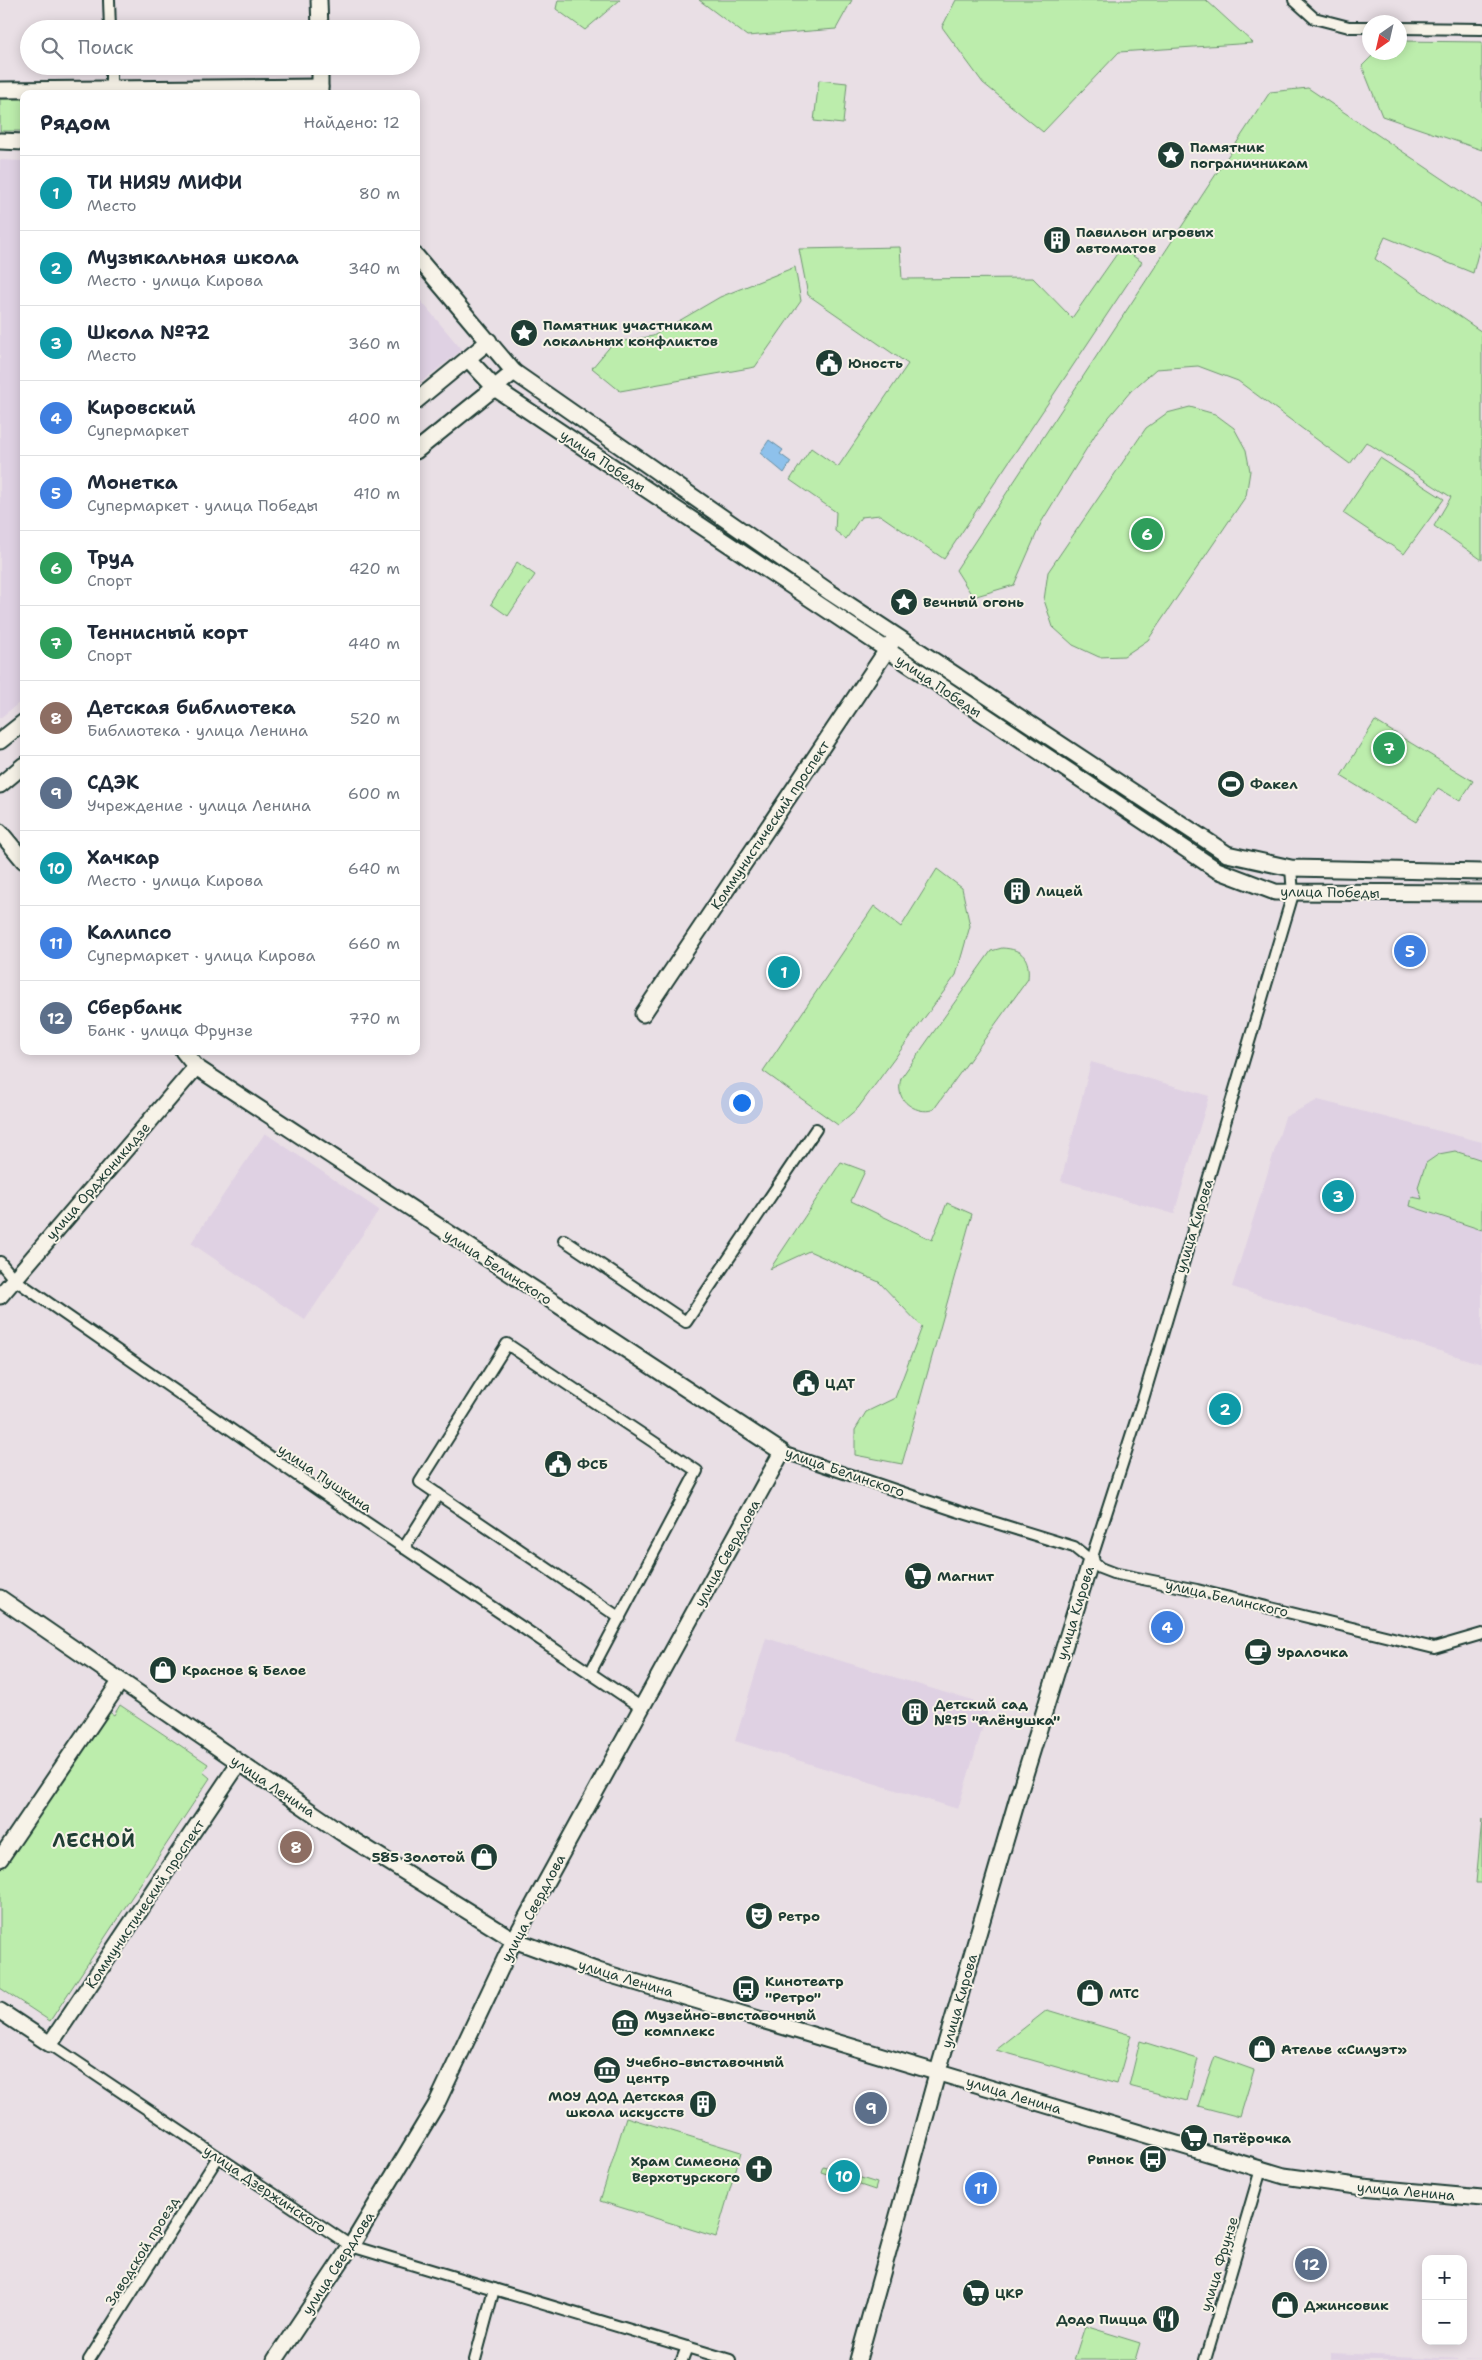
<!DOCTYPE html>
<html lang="ru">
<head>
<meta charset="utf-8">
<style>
	:root { --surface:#fff; --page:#f6f6f7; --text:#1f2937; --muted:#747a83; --line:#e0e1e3; --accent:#1f3d34 }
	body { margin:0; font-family:"Shantell Sans",sans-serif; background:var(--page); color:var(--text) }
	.controls { position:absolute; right:15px; bottom:15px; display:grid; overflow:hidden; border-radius:10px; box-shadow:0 2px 12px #0003 }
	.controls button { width:45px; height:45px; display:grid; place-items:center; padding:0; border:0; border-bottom:1px solid var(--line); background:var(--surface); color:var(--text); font:25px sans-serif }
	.compass { position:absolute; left:1362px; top:15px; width:45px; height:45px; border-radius:50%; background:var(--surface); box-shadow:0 2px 12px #0003; rotate:214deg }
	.you { position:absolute; left:741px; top:1102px; width:18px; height:18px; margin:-12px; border:4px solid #fff; border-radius:50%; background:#1a73e8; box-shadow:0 0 0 8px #1a73e833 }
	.badge { display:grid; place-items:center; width:32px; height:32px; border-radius:50%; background:var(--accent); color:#fff; font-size:16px; font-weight:700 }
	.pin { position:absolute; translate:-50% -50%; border:2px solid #fff; box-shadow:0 1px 5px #0006 }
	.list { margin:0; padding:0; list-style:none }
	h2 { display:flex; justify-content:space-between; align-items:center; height:65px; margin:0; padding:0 20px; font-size:21px }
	h2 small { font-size:16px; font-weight:400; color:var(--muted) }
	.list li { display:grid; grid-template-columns:32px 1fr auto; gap:15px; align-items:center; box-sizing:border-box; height:75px; padding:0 20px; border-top:1px solid var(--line) }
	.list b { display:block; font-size:19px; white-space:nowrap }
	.list p { margin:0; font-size:16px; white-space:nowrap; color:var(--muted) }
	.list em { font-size:16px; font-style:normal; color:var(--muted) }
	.icon { flex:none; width:28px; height:28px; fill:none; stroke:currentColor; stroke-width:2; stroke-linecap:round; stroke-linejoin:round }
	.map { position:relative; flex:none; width:1482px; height:2360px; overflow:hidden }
	.search { position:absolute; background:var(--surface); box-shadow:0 2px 12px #0003; left:20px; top:20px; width:400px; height:55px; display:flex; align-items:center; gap:12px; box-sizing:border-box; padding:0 18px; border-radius:28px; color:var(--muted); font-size:19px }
	.panel { position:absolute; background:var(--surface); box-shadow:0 2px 12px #0003; left:20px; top:90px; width:400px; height:965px; border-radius:10px }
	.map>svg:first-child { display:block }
	.built { fill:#dfd1e3 }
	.green { fill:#bcedac; stroke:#6e9570 }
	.water { fill:#8ec1eb; stroke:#628ca2 }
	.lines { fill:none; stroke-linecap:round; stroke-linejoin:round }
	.street-casing { stroke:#1f3d34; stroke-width:14 }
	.secondary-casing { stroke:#1f3d34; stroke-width:19 }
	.street { stroke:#f7f3e8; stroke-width:10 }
	.secondary { stroke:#f7f3e8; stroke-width:15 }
	.labels { text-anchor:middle; stroke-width:4; stroke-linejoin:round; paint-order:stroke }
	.poi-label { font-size:14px; font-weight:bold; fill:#1f3d34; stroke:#f7f3e8; text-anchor:start }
	.street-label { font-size:14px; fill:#1f3d34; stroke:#f7f3e8 }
	.district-label { font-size:19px; font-weight:bold; letter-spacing:1px; fill:#1f3d34; stroke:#f7f3e8 }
</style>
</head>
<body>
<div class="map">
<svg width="1482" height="2360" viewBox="0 0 1482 2360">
	<rect width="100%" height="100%" fill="#e9dfe5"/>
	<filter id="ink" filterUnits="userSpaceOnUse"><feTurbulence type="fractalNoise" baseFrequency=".02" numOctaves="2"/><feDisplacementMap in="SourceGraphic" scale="10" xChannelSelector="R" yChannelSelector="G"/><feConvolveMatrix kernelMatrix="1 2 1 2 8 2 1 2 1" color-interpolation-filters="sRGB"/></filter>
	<g filter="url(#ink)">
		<g class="built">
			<path d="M0 160 24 161V699L0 718Z"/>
			<path d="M416 295 462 350 416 386Z"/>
			<path d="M1091 1062 1209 1096 1174 1214 1061 1181Z"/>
			<path d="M1318 1100 1482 1142V1364L1232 1287 1285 1117Z"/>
			<path d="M265 1133 379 1210 305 1320 191 1243Z"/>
			<path d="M766 1638 989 1706 958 1809 735 1741Z"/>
			<path d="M1331 2353 1482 2360H1331Z"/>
		</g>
		<g class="green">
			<path d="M558 0H620L585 30 556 9Z"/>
			<path d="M699 0H852L836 29 747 36Z"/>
			<path d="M956 0H1206L1253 43 1119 52 1043 132 983 83 942 27Z"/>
			<path d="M1400 41 1482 42V150L1382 116 1362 66 1375 53 1400 52Z"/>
			<path d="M819 80 847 83 843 124 814 121Z"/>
			<path d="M1308 88 1482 205V238L1473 273 1385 237 1375 259 1482 332V560L1434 526 1451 497 1366 442 1350 464 1238 381 1198 366 1156 369 1131 391 1098 430 1042 521 1014 585 973 597 956 570 1270 92Z"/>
			<rect x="0" y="99" width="24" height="32"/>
			<path d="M900 247 902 279 1033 278 1072 318 1121 248 1142 262 944 559 880 515 861 517 846 539 835 531 836 512 790 480 811 448 838 467 908 364 808 295 799 249Z"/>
			<path d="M795 267 801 301 755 367 620 391 592 368 613 343 653 336 720 297Z"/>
			<path d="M1190 407 1215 414 1234 428 1246 450 1250 471 1246 496 1148 640 1124 656 1099 657 1073 645 1053 627 1044 600 1048 572 1146 428 1167 413Z"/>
			<path d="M1380 458 1444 499 1404 554 1343 513Z"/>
			<path d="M517 562 535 575 508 616 491 604Z"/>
			<path d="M1375 721 1473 781 1460 801 1438 788 1416 822 1341 776Z"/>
			<path d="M937 869 962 888 970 926 956 975 858 1108 838 1125 763 1071 874 906 901 927Z"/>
			<path d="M1002 948C1023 949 1030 958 1028 979L934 1109C922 1115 901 1105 900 1091 899 1087 900 1082 901 1078L991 951Z"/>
			<path d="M1455 1151 1482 1160V1230L1410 1206 1412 1197 1422 1199 1418 1187 1426 1163 1439 1154Z"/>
			<path d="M841 1162 865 1171 851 1201 932 1240 947 1203 972 1214 902 1464 855 1455V1430L866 1412 895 1398 922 1327 879 1282 809 1251 770 1269Z"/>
			<path d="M120 1705 208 1764 203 1772 210 1778 50 2021 0 1988V1870L106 1710 114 1715Z"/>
			<path d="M1482 1819V1883H1476Z"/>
			<path d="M1047 2010 1131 2035 1117 2084 996 2050Z"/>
			<path d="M1140 2041 1198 2059 1187 2101 1129 2086Z"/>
			<path d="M1215 2056 1254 2070 1240 2117 1198 2106Z"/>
			<path d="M626 2117 741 2152 716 2237 600 2201Z"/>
			<path d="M823 2166 877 2183 875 2190 821 2172Z"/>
			<path d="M1085 2326 1140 2343 1135 2360H1074Z"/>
		</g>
		<path class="water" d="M769 440 783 450 780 454 791 462 784 473 760 453Z"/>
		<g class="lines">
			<g class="street-casing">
				<g id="street">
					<path d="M109 0 110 29"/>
					<path d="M1294 0 1314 18 1349 27H1370"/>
					<path d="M1400 28 1482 29"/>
					<path d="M111 66V91"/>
					<path d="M564 1240 686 1322 816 1129"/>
					<path d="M0 1262 14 1279 321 1492 642 1708"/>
					<path d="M782 1452 957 1511 1074 1547 1100 1568 1113 1573 1197 1590 1434 1648 1482 1634"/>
					<path d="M404 1548 438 1494"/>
					<path d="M1091 1560 1143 1399 1293 894 1291 868"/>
					<path d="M590 1673 697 1471 507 1344 420 1482 620 1618"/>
					<path d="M50 2044 351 2246 730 2360"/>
					<path d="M89 2360 218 2157"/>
					<path d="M475 2360 494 2289"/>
					<path d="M682 2360 687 2347"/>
					<path d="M1205 2360 1259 2176"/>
				</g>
			</g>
			<g class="secondary-casing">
				<g id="secondary">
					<path d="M319 0 320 29"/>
					<path d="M320 66V94"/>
					<path d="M0 90 320 87"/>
					<path d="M0 141 24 142"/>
					<path d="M416 256 514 372 831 593 1227 854 1291 868 1482 872"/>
					<path d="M468 359 496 389 1217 870 1275 892 1482 893"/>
					<path d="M416 401 489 341"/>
					<path d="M416 451 514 372"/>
					<path d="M0 741 24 722"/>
					<path d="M0 785 24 765"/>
					<path d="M0 832 24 861"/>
					<path d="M643 1014 891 644"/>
					<path d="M183 1051 196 1067 782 1452 514 1940 436 2105 351 2246 275 2360"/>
					<path d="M0 1296 196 1067"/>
					<path d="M0 1598 342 1833 514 1940 598 1971 1284 2176 1363 2187 1482 2198"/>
					<path d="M0 1859 120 1682"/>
					<path d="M0 2011 50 2044 239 1763"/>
					<path d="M858 2360 938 2071 1018 1797 1091 1560"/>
				</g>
			</g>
			<use href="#street" class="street"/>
			<use href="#secondary" class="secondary"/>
		</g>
	</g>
	<defs>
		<g id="sight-disc" transform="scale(1.4375)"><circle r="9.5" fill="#1f3d34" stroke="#f7f3e8"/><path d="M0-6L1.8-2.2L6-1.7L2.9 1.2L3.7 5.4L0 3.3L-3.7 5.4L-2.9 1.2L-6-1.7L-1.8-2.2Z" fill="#fff"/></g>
		<g id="building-disc" transform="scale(1.4375)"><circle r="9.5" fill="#1f3d34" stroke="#f7f3e8"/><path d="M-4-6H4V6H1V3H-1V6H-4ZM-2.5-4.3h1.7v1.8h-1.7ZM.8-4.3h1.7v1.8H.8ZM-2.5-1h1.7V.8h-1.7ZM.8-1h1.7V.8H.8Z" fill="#fff"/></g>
		<g id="civic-disc" transform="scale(1.4375)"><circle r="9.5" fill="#1f3d34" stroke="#f7f3e8"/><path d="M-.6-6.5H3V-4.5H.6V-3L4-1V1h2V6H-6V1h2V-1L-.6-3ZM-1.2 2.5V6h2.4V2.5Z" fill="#fff"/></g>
		<g id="stadium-disc" transform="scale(1.4375)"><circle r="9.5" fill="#1f3d34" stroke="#f7f3e8"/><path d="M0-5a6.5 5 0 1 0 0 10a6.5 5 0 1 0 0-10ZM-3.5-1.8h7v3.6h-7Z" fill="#fff"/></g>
		<g id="supermarket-disc" transform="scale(1.4375)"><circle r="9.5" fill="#1f3d34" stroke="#f7f3e8"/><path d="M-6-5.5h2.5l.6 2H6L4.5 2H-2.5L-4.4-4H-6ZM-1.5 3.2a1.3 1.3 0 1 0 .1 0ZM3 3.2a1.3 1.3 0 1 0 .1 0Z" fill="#fff"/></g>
		<g id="cafe-disc" transform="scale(1.4375)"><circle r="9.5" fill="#1f3d34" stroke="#f7f3e8"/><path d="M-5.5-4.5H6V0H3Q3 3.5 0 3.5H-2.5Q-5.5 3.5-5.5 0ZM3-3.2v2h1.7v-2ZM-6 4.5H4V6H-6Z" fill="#fff"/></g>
		<g id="shop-disc" transform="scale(1.4375)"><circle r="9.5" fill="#1f3d34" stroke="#f7f3e8"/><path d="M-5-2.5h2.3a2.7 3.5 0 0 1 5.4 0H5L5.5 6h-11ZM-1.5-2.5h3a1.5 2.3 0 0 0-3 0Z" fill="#fff"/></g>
		<g id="theatre-disc" transform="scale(1.4375)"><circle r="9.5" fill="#1f3d34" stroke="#f7f3e8"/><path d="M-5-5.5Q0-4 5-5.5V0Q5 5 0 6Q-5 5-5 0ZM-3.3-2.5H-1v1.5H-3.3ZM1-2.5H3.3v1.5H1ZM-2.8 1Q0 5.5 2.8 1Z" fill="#fff"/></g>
		<g id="bus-disc" transform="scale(1.4375)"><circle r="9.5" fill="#1f3d34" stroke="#f7f3e8"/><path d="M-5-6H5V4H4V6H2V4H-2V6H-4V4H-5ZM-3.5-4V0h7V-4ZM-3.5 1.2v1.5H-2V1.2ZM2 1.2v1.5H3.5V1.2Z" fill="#fff"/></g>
		<g id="museum-disc" transform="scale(1.4375)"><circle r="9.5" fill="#1f3d34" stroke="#f7f3e8"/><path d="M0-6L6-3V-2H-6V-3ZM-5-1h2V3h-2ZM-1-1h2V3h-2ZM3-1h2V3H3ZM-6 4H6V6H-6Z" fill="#fff"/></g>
		<g id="church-disc" transform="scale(1.4375)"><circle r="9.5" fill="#1f3d34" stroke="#f7f3e8"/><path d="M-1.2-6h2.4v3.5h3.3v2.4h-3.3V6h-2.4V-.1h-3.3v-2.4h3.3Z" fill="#fff"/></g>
		<g id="restaurant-disc" transform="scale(1.4375)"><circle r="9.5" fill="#1f3d34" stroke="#f7f3e8"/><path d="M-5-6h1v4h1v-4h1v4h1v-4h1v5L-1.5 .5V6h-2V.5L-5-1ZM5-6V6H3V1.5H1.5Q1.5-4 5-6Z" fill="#fff"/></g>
	</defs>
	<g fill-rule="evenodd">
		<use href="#sight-disc" x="1171" y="155"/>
		<use href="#building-disc" x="1057" y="240"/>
		<use href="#sight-disc" x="524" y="333"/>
		<use href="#civic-disc" x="829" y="363"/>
		<use href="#sight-disc" x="904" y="602"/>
		<use href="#stadium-disc" x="1231" y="784"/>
		<use href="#building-disc" x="1017" y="891"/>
		<use href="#civic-disc" x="806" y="1383"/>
		<use href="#civic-disc" x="558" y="1464"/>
		<use href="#supermarket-disc" x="918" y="1576"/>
		<use href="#cafe-disc" x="1258" y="1652"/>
		<use href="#shop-disc" x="163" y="1670"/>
		<use href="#building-disc" x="915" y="1712"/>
		<use href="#shop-disc" x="484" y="1857"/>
		<use href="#theatre-disc" x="759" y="1916"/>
		<use href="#bus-disc" x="746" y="1989"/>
		<use href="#shop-disc" x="1090" y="1993"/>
		<use href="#museum-disc" x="625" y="2023"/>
		<use href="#shop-disc" x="1262" y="2049"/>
		<use href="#museum-disc" x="607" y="2070"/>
		<use href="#building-disc" x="703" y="2104"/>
		<use href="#supermarket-disc" x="1194" y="2138"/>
		<use href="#bus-disc" x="1153" y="2159"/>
		<use href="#church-disc" x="759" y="2169"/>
		<use href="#supermarket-disc" x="976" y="2293"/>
		<use href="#shop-disc" x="1285" y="2305"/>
		<use href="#restaurant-disc" x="1166" y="2319"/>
	</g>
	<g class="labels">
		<g class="poi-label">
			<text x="1190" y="152">Памятник<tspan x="1190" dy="16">пограничникам</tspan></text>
			<text x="1076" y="237">Павильон игровых<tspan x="1076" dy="16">автоматов</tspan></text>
			<text x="543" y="330">Памятник участникам<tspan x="543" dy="16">локальных конфликтов</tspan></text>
			<text x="848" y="368">Юность</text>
			<text x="923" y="607">Вечный огонь</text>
			<text x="1250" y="789">Факел</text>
			<text x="1036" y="896">Лицей</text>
			<text x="825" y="1388">ЦДТ</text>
			<text x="577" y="1469">ФСБ</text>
			<text x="937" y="1581">Магнит</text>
			<text x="1277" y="1657">Уралочка</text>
			<text x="182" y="1675">Красное &amp; Белое</text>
			<text x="934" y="1709">Детский сад<tspan x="934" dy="16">№15 "Алёнушка"</tspan></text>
			<text x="465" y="1862" text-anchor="end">585 Золотой</text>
			<text x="778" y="1921">Ретро</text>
			<text x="765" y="1986">Кинотеатр<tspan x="765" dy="16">"Ретро"</tspan></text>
			<text x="1109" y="1998">МТС</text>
			<text x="644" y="2020">Музейно-выставочный<tspan x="644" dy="16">комплекс</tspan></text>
			<text x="1281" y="2054">Ателье «Силуэт»</text>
			<text x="626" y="2067">Учебно-выставочный<tspan x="626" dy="16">центр</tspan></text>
			<text x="684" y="2101" text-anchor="end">МОУ ДОД Детская<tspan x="684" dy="16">школа искусств</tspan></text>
			<text x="1213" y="2143">Пятёрочка</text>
			<text x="1134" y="2164" text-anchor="end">Рынок</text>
			<text x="740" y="2166" text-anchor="end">Храм Симеона<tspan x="740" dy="16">Верхотурского</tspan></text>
			<text x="995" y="2298">ЦКР</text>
			<text x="1304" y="2310">Джинсовик</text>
			<text x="1147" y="2324" text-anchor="end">Додо Пицца</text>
		</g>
		<g class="street-label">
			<text transform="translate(603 461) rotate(34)" y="5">улица Победы</text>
			<text transform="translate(939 686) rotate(34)" y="5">улица Победы</text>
			<text transform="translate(770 825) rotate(-56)" y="5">Коммунистический проспект</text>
			<text transform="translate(1330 892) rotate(1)" y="5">улица Победы</text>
			<text transform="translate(98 1181) rotate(-49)" y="5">улица Орджоникидзе</text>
			<text transform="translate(1194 1226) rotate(-73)" y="5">улица Кирова</text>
			<text transform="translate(498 1267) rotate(33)" y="5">улица Белинского</text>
			<text transform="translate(845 1472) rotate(19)" y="5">улица Белинского</text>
			<text transform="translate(325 1478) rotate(34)" y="5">улица Пушкина</text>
			<text transform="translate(727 1553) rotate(-61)" y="5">улица Свердлова</text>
			<text transform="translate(1227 1598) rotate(13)" y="5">улица Белинского</text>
			<text transform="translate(1075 1613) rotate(-73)" y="5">улица Кирова</text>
			<text transform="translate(273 1786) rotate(34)" y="5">улица Ленина</text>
			<text transform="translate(145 1904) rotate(-56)" y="5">Коммунистический проспект</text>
			<text transform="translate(533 1908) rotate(-62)" y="5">улица Свердлова</text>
			<text transform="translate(626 1978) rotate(17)" y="5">улица Ленина</text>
			<text transform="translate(959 2001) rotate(-74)" y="5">улица Кирова</text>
			<text transform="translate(1014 2095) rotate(17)" y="5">улица Ленина</text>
			<text transform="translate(265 2189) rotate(34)" y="5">улица Дзержинского</text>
			<text transform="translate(1406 2191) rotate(5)" y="5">улица Ленина</text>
			<text transform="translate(142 2251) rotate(-58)" y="5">Заводской проезд</text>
			<text transform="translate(338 2263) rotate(-57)" y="5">улица Свердлова</text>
			<text transform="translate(1219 2264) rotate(-73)" y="5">улица Фрунзе</text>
		</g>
		<g class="district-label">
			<text x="94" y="1847">ЛЕСНОЙ</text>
		</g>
	</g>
</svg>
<div class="controls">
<button>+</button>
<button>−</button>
</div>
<svg class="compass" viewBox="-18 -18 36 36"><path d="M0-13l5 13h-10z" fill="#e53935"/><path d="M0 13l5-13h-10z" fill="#747a83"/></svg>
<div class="you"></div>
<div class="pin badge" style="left:784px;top:972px;background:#0f9aa8">1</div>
<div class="pin badge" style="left:1225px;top:1409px;background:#0f9aa8">2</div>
<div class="pin badge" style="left:1338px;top:1196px;background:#0f9aa8">3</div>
<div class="pin badge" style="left:1167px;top:1627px;background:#3f7fe0">4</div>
<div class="pin badge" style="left:1410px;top:951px;background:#3f7fe0">5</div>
<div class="pin badge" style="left:1147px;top:534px;background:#2e9e5b">6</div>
<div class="pin badge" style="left:1389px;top:748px;background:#2e9e5b">7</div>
<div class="pin badge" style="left:296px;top:1847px;background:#8d6e63">8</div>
<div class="pin badge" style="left:871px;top:2108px;background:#5c6f8a">9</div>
<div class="pin badge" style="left:844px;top:2176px;background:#0f9aa8">10</div>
<div class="pin badge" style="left:981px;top:2188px;background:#3f7fe0">11</div>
<div class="pin badge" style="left:1311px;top:2264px;background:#5c6f8a">12</div>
<div class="search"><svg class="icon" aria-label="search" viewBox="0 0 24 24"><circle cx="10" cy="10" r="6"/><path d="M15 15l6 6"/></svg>Поиск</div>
<section class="panel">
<h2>Рядом<small>Найдено: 12</small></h2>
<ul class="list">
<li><span class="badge" style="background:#0f9aa8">1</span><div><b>ТИ НИЯУ МИФИ</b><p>Место</p></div><em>80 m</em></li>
<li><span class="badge" style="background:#0f9aa8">2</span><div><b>Музыкальная школа</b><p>Место · улица Кирова</p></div><em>340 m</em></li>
<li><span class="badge" style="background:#0f9aa8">3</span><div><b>Школа №72</b><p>Место</p></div><em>360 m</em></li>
<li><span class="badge" style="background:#3f7fe0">4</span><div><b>Кировский</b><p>Супермаркет</p></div><em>400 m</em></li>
<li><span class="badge" style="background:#3f7fe0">5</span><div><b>Монетка</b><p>Супермаркет · улица Победы</p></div><em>410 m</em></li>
<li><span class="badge" style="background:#2e9e5b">6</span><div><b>Труд</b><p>Спорт</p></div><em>420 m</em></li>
<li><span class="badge" style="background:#2e9e5b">7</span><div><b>Теннисный корт</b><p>Спорт</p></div><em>440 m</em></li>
<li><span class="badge" style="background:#8d6e63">8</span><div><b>Детская библиотека</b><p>Библиотека · улица Ленина</p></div><em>520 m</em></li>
<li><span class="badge" style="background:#5c6f8a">9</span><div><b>СДЭК</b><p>Учреждение · улица Ленина</p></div><em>600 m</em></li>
<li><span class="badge" style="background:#0f9aa8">10</span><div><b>Хачкар</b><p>Место · улица Кирова</p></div><em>640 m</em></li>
<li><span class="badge" style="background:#3f7fe0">11</span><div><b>Калипсо</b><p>Супермаркет · улица Кирова</p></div><em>660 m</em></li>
<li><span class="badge" style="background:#5c6f8a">12</span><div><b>Сбербанк</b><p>Банк · улица Фрунзе</p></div><em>770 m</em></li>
</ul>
</section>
</div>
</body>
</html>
